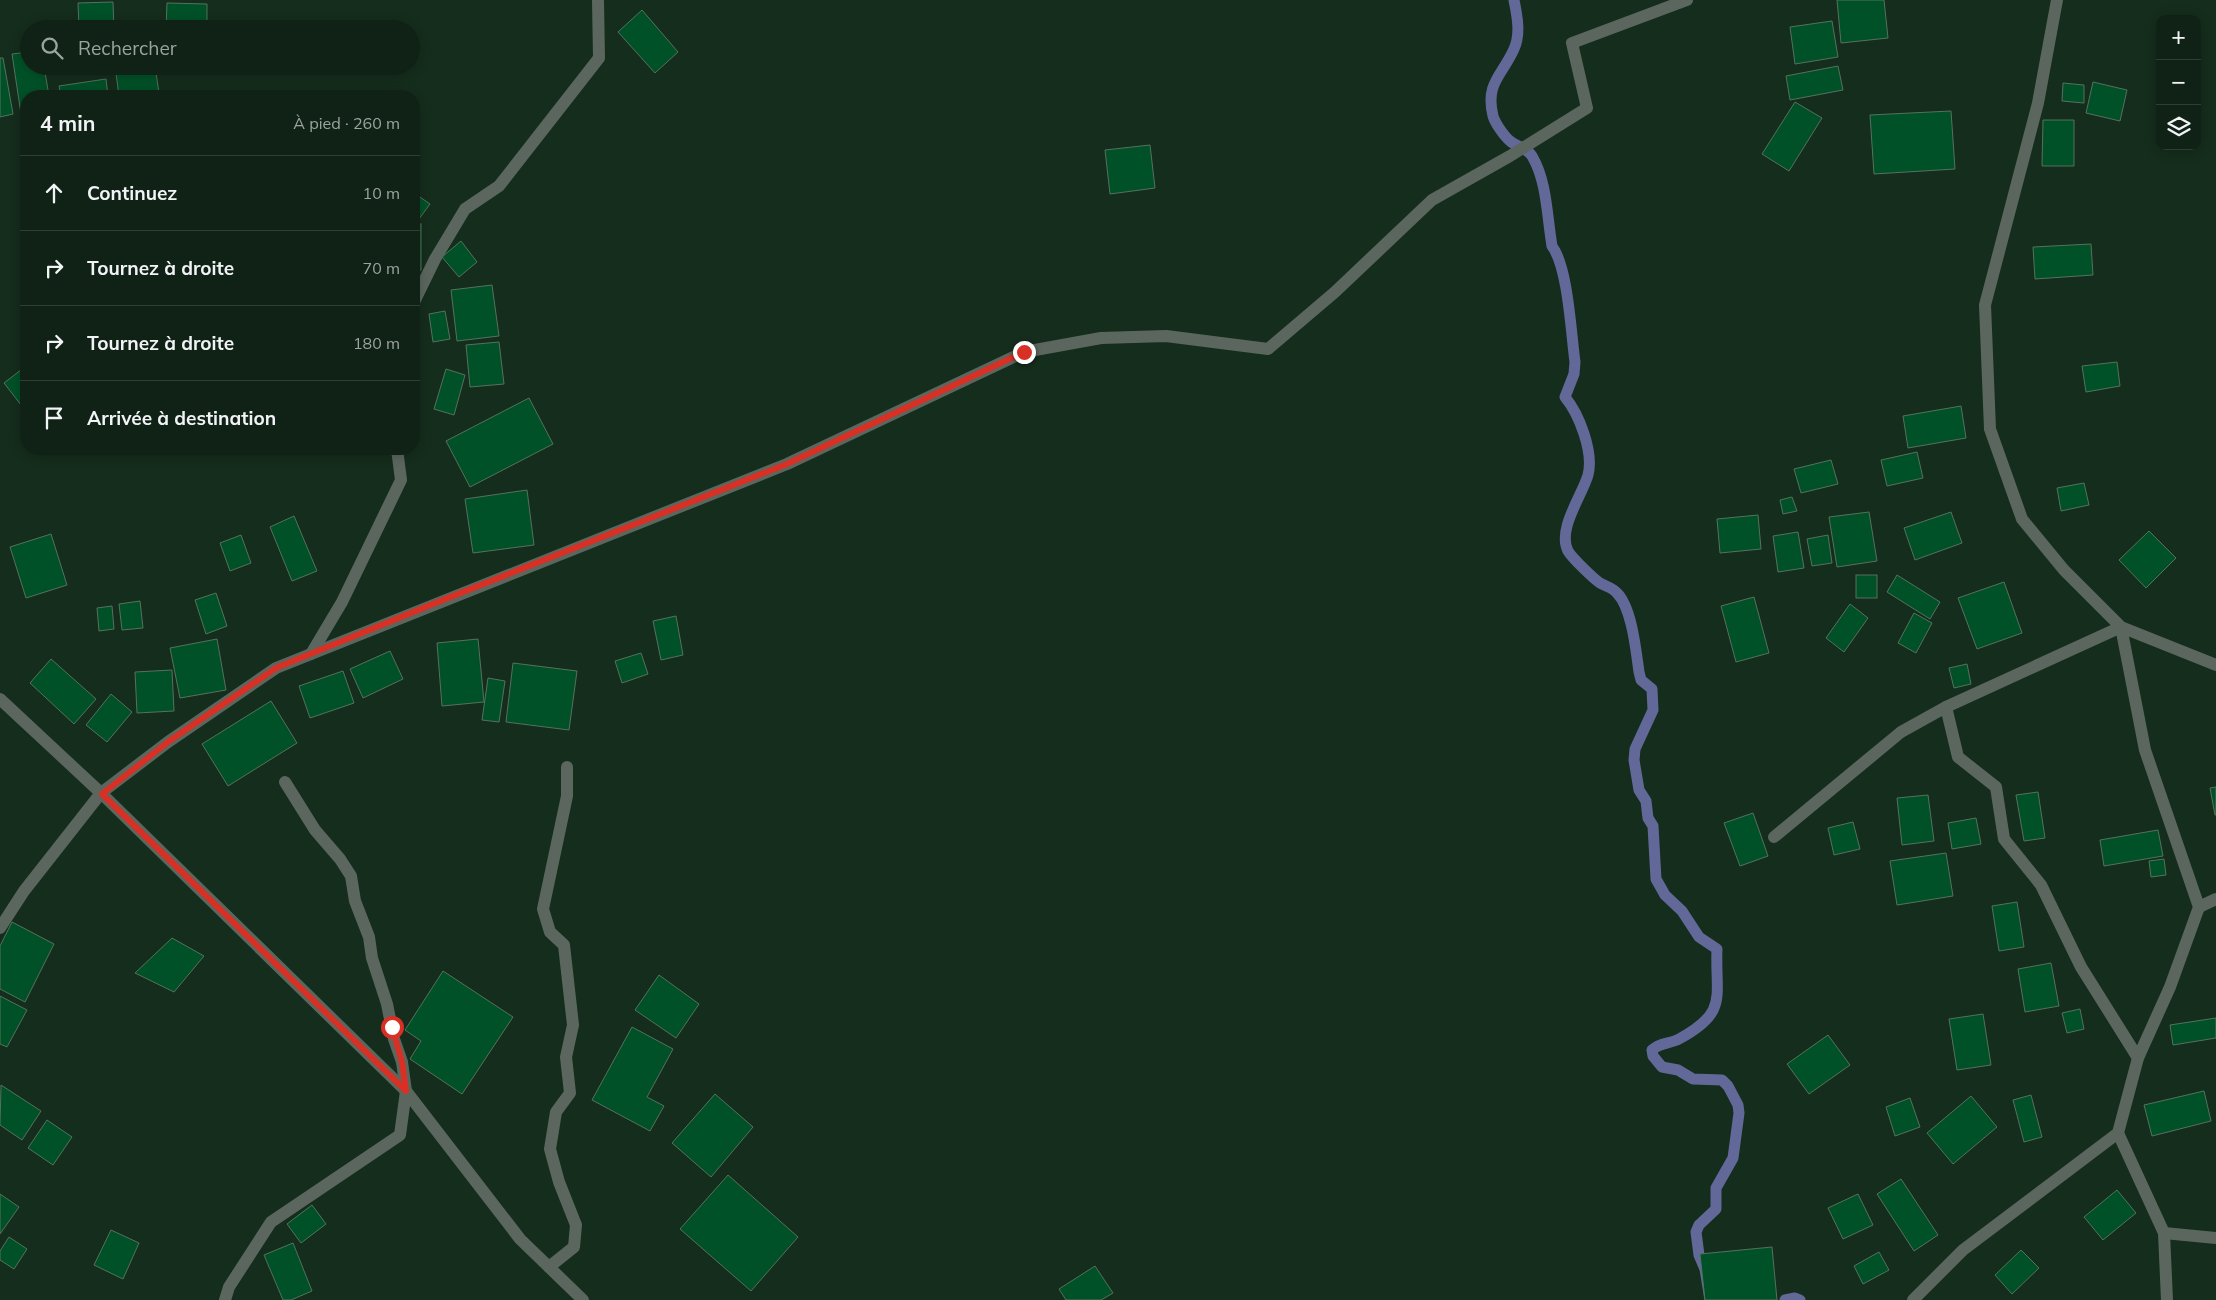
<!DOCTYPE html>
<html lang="fr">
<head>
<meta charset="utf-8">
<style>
	:root { --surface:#102216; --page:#192a1f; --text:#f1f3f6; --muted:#9ca4a1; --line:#303f35 }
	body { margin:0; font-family:Mulish,sans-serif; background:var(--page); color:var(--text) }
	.controls { position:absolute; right:15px; top:15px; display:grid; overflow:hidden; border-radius:10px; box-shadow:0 2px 12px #0003 }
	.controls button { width:45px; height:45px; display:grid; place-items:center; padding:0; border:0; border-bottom:1px solid var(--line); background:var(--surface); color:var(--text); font:25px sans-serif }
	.stop { position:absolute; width:15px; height:15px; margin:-11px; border:4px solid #d93025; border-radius:50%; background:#fff }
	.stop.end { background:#d93025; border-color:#fff; box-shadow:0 1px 5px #0008 }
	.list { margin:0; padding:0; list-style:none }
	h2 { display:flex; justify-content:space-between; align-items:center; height:65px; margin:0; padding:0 20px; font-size:21px }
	h2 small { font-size:16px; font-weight:400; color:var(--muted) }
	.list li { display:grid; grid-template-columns:32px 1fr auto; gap:15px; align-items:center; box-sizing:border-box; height:75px; padding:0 20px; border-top:1px solid var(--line) }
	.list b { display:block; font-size:19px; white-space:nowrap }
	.list em { font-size:16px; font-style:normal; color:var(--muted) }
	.icon { flex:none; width:28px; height:28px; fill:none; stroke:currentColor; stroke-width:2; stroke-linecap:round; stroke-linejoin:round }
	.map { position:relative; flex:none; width:2216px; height:1300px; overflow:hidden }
	.search { position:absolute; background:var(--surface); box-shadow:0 2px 12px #0003; left:20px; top:20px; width:400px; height:55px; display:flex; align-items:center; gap:12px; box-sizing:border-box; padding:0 18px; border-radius:28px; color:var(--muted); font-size:19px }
	.panel { position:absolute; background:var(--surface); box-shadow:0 2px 12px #0003; left:20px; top:90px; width:400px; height:365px; border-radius:20px }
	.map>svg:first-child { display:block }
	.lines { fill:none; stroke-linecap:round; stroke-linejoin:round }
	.stream { stroke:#626898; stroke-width:11 }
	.building { fill:#015128; stroke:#56715d }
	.minor { stroke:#5b675e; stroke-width:12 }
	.route { stroke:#d93025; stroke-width:6 }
</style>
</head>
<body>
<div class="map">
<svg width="2216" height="1300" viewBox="0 0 2216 1300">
	<rect width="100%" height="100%" fill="#152d1d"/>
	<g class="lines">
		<g class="stream">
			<path d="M1514 0C1517 15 1521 34 1514 49 1502 76 1485 83 1493 116 1495 123 1504 136 1510 141 1517 147 1526 147 1532 156 1547 181 1547 217 1552 246 1568 267 1571 333 1575 362L1574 374 1565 397C1579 414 1594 452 1588 475 1582 496 1557 529 1568 551 1572 558 1594 579 1600 583 1605 586 1613 588 1617 593 1632 608 1636 651 1639 672L1641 680 1652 689 1653 710 1635 749 1634 760 1639 790 1646 801 1648 818 1653 826 1656 879 1665 895 1682 911 1699 937 1717 949C1715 997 1729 1012 1679 1039 1670 1044 1660 1042 1652 1050L1653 1056 1662 1067 1678 1070 1693 1079 1722 1080 1728 1086 1738 1105 1739 1113 1733 1158 1716 1188V1209L1699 1225 1696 1232 1699 1255 1705 1269 1710 1300"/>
			<path d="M1785 1300 1795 1298 1800 1300"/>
		</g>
	</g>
	<g class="building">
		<path d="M1837 0H1884L1888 38 1841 43Z"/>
		<path d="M113 2 114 29H79L78 3Z"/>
		<path d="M167 3 207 4V29H166Z"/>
		<path d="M642 10 678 52 655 73 618 32Z"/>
		<path d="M1832 21 1838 57 1795 64 1790 27Z"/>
		<path d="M29 52V66H44L49 96H26V113L21 114 12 54Z"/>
		<path d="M0 58H3L13 114 0 117Z"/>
		<path d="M115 66H155L159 93 119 96Z"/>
		<path d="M1838 66 1843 90 1790 100 1786 76Z"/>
		<path d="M106 79 108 96H61L59 86Z"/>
		<path d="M2093 82 2127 90 2120 121 2086 113Z"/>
		<path d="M2063 83 2084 85V103L2062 101Z"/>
		<path d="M1795 102 1822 118 1789 171 1762 154Z"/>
		<path d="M1951 111 1955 169 1874 174 1870 115Z"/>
		<path d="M2043 120H2074V166H2042Z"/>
		<path d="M1150 145 1155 188 1110 194 1105 150Z"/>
		<path d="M414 193 430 204 419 219 414 215Z"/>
		<rect x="414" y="224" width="7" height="46"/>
		<path d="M461 241 477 262 459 277 442 257Z"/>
		<path d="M2091 244 2093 275 2035 279 2033 247Z"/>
		<path d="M492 285 499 336 457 341 451 290Z"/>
		<path d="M445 311 450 339 433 342 429 314Z"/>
		<path d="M499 342 504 384 470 387 466 345Z"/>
		<path d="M2117 362 2120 386 2086 392 2082 366Z"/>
		<path d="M26 366V402L21 405 4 383Z"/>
		<path d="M446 369 465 375 454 415 434 409Z"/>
		<path d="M529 398 553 444 470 487 446 441Z"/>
		<path d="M1961 406 1966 438 1908 448 1903 416Z"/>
		<path d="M1917 452 1923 478 1887 486 1881 460Z"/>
		<path d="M1831 460 1838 484 1801 493 1794 469Z"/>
		<path d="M2084 483 2089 505 2061 511 2057 488Z"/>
		<path d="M527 490 534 545 473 553 465 499Z"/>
		<path d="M1792 497 1797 511 1783 514 1780 500Z"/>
		<path d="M1869 512 1877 561 1837 567 1829 517Z"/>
		<path d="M1951 512 1962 543 1915 560 1904 528Z"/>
		<path d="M1758 515 1761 549 1720 553 1717 519Z"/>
		<path d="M294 516 317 571 292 581 270 527Z"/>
		<path d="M2149 531 2176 558 2146 588 2119 560Z"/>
		<path d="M1798 532 1804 568 1778 572 1773 536Z"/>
		<path d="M51 534 67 585 26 598 10 547Z"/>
		<path d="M241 535 251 563 230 571 220 543Z"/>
		<path d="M1828 535 1832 563 1812 566 1807 539Z"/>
		<rect x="1856" y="575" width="21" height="23"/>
		<path d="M1897 575 1940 602 1930 619 1887 592Z"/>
		<path d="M2004 582 2022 633 1977 649 1958 598Z"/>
		<path d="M216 593 227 626 206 634 195 600Z"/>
		<path d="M1754 597 1769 653 1736 662 1721 606Z"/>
		<path d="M140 601 143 628 122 630 119 604Z"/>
		<path d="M1850 604 1868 618 1844 652 1826 638Z"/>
		<path d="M112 606 114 629 99 631 97 608Z"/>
		<path d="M1914 613 1932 623 1916 653 1898 643Z"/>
		<path d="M676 616 683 655 661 660 653 621Z"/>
		<path d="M217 639 226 690 180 698 170 648Z"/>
		<path d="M478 639 484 702 442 706 437 643Z"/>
		<path d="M390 651 403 679 363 698 350 669Z"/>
		<path d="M641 653 648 674 622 683 615 661Z"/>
		<path d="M51 659 96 699 74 724 30 683Z"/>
		<path d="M513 663 577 671 569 730 506 722Z"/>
		<path d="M1967 664 1971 684 1954 688 1949 668Z"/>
		<path d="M172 670 174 711 137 713 135 672Z"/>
		<path d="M343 671 354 703 310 718 299 686Z"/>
		<path d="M488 678 505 681 499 722 482 720Z"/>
		<path d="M111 694 132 712 107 742 86 725Z"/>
		<path d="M271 701 297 743 228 786 202 744Z"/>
		<path d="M2216 787V815H2215L2210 788Z"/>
		<path d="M2038 792 2045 838 2024 841 2016 795Z"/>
		<path d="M1928 795 1934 841 1902 845 1897 798Z"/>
		<path d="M1753 813 1768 856 1740 866 1724 823Z"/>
		<path d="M1976 818 1981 844 1952 849 1948 823Z"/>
		<path d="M1853 822 1860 849 1834 855 1828 828Z"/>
		<path d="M2158 830 2163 856 2104 866 2100 840Z"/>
		<path d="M1946 853 1953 896 1897 905 1890 861Z"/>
		<path d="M2164 859 2166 875 2151 877 2149 861Z"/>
		<path d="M2017 902 2024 947 1999 951 1992 906Z"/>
		<path d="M12 922 54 944 25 1002 0 989V946Z"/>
		<path d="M172 938 204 956 174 992 135 973Z"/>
		<path d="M2051 963 2059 1006 2025 1012 2018 969Z"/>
		<path d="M443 971 513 1017 462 1094 410 1059 421 1041 405 1030Z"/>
		<path d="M659 975 699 1004 676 1038 635 1010Z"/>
		<path d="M0 996 27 1010 7 1047 0 1044Z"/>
		<path d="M2080 1009 2084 1029 2067 1033 2062 1013Z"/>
		<path d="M1983 1014 1991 1065 1957 1070 1949 1019Z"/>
		<path d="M2216 1018V1038L2173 1045 2170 1025Z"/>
		<path d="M632 1027 673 1049 647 1097 664 1106 650 1131 592 1100Z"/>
		<path d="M1828 1035 1850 1065 1809 1094 1787 1064Z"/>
		<path d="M1 1085 41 1111 22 1140 0 1125Z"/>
		<path d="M2204 1091 2211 1121 2152 1136 2144 1105Z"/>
		<path d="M715 1094 753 1127 711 1177 672 1143Z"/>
		<path d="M2031 1095 2042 1137 2024 1142 2013 1100Z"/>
		<path d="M1971 1096 1997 1127 1953 1164 1927 1133Z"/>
		<path d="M1910 1098 1920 1127 1895 1136 1886 1107Z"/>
		<path d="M47 1120 72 1137 53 1165 28 1148Z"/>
		<path d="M728 1175 798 1237 751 1291 680 1229Z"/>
		<path d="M1901 1179 1938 1235 1914 1251 1877 1194Z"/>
		<path d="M2117 1190 2136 1213 2103 1240 2084 1217Z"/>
		<path d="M0 1194 19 1207 0 1234Z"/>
		<path d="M1858 1194 1873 1225 1843 1239 1828 1208Z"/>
		<path d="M312 1205 326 1224 301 1243 287 1224Z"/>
		<path d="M111 1230 139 1243 123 1279 94 1265Z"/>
		<path d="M9 1237 27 1249 14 1269 0 1260V1251Z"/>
		<path d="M293 1243 312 1291 291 1300H283L264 1255Z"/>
		<path d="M1772 1247 1777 1300H1705L1700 1254Z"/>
		<path d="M2021 1250 2039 1268 2012 1294 1995 1275Z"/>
		<path d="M1879 1252 1889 1270 1863 1284 1854 1266Z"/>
		<path d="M1095 1266 1113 1293 1101 1300H1066L1059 1289Z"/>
	</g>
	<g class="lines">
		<g class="minor">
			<path d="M2057 0 2038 103 1985 305 1990 429 2022 519 2064 570 2121 627 2216 665"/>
			<path d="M414 302 435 259 465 209 499 186 599 58 598 0"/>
			<path d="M311 654 342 602 401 480 397 449"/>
			<path d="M0 699 101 793 406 1091 520 1239 583 1300"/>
			<path d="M1946 707 1958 757 1996 787 2004 839 2041 885 2081 967 2138 1058"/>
			<path d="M1774 837 1901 732 1946 707 2121 627 2145 750 2199 907 2170 987 2138 1058 2118 1133 1963 1250 1913 1300"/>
			<path d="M2199 907 2216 899"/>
			<path d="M0 928 24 891 101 793 168 742 276 668 787 464 1024 352 1101 338 1166 336 1268 349 1335 292 1432 200 1510 156 1587 108 1572 43 1687 0"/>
			<path d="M2118 1133 2164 1233 2167 1300"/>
			<path d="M2164 1233 2216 1238"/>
			<path d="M549 1267 574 1247 576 1225 559 1182 550 1149 556 1112 570 1093 566 1057 573 1025 564 945 550 932 543 909 567 796V767"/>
			<path d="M225 1300 229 1287 271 1222 400 1135 406 1091 402 1062 394 1039 387 1004 372 958 369 937 355 901 351 876 340 859 315 830 285 782"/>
		</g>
	</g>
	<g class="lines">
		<path class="route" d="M392 1027 402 1062 406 1091 102 794 168 742 276 668 438 602 787 464 1024 352"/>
	</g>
</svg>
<div class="controls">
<button>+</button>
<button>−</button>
<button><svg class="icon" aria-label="layers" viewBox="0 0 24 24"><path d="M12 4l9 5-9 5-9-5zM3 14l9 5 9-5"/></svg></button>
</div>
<div class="stop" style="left:392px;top:1027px"></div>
<div class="stop end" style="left:1024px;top:352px"></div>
<div class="search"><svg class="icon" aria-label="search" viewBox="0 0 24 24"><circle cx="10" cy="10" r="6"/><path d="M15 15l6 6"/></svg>Rechercher</div>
<section class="panel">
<h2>4 min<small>À pied · 260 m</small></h2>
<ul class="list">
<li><svg class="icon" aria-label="ahead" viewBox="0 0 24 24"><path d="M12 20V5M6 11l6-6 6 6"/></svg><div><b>Continuez</b></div><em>10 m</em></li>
<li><svg class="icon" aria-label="right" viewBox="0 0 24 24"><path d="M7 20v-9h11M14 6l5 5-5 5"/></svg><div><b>Tournez à droite</b></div><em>70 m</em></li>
<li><svg class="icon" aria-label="right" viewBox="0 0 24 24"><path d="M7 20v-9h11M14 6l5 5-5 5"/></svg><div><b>Tournez à droite</b></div><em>180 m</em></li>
<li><svg class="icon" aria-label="arrive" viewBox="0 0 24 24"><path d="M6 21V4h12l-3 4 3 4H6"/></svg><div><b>Arrivée à destination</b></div></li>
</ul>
</section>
</div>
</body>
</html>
